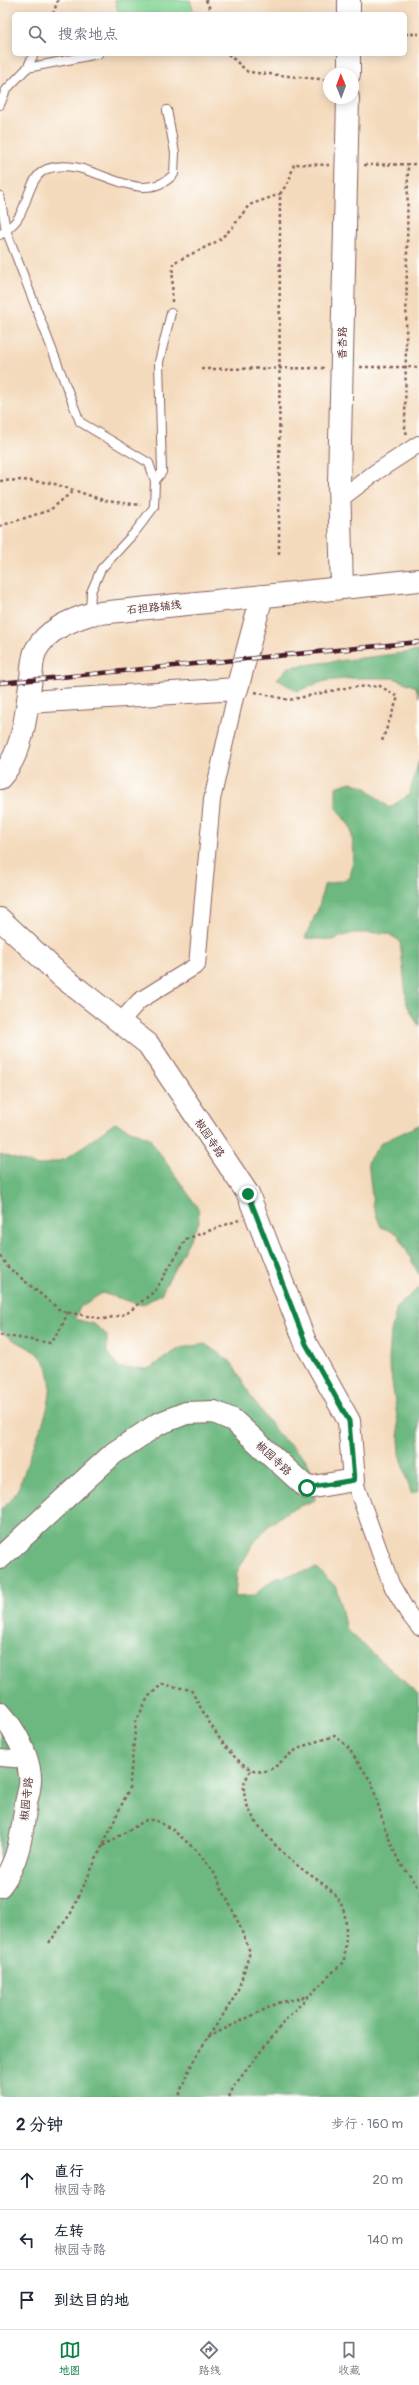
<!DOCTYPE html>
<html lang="zh">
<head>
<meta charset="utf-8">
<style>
	:root { --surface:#fff; --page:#f2f2f3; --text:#1f2937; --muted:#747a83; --line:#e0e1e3; --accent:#0b8043 }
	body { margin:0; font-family:Pangolin,"LXGW WenKai TC",sans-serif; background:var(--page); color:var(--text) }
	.compass { position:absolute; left:323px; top:68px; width:36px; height:36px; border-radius:50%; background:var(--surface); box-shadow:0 2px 10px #0003; rotate:359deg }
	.stop { position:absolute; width:12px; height:12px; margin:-9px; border:3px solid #0b8043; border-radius:50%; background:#fff }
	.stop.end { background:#0b8043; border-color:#fff; box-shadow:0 1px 4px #0008 }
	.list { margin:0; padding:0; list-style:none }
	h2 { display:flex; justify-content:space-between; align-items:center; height:52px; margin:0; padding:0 16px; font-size:17px }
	h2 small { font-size:13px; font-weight:400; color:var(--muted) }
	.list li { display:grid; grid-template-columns:26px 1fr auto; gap:12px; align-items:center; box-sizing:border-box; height:60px; padding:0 16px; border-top:1px solid var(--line) }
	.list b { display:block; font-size:15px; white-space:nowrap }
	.list p { margin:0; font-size:13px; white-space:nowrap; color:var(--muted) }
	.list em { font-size:13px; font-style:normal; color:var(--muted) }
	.icon { flex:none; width:22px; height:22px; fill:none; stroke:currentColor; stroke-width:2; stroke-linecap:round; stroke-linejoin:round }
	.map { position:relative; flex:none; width:419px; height:2097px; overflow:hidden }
	.search { position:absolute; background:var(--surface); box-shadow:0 2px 10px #0003; left:12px; right:12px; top:12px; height:44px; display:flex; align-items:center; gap:10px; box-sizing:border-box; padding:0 14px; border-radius:6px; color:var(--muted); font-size:15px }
	.sheet { height:232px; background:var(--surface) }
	nav { display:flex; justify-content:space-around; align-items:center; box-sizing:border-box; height:56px; border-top:1px solid var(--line); background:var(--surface); font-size:11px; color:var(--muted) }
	nav a { display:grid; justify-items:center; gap:2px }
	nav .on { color:var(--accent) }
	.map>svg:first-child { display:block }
	.green { fill:#86d797; stroke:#687b61 }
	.forest { fill:#6cb880; stroke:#5b6c56 }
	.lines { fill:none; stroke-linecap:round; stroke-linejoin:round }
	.lane-casing { stroke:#86605e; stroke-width:10 }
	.street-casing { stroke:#86605e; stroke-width:18 }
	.secondary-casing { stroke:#86605e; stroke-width:24 }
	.path { stroke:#86605e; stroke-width:2.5; stroke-dasharray:3 3; stroke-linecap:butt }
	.lane { stroke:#fff; stroke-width:8 }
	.street { stroke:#fff; stroke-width:16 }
	.secondary { stroke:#fff; stroke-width:22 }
	.rail-casing { stroke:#4a1f2b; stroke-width:4.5 }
	.rail { stroke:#fdfcf7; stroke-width:3; stroke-dasharray:9; stroke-linecap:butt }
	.route { stroke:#0b8043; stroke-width:5 }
	.labels { text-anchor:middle; stroke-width:3.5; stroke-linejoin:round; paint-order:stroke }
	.street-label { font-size:11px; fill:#4a1f2b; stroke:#fdfcf7 }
</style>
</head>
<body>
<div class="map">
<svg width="419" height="2097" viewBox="0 0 419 2097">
	<rect width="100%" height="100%" fill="#fdfcf7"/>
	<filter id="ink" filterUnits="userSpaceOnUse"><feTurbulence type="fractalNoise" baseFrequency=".025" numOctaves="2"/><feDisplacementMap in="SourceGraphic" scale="8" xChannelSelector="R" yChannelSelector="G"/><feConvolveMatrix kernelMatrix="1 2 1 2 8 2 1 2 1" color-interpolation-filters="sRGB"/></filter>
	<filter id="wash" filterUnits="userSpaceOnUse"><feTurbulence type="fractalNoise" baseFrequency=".012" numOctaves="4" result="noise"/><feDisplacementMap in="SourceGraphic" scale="16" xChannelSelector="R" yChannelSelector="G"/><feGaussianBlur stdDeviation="0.9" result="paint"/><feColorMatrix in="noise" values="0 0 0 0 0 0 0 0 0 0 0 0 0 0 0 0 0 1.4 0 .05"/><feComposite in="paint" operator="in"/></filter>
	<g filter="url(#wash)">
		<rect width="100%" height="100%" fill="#f4dabc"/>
		<path class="green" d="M115 0H190L194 14H119Z"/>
		<g class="forest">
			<path d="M419 651V697L416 687 394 678H353L325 681 297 691 277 679 288 667Z"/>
			<path d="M419 760V1026L407 1005 400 941 387 933H353L332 940 305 938 319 907 324 885 350 878 354 854 351 828 336 808V787L351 782 365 787 389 808 409 795Z"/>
			<path d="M115 1123 149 1138 198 1208 199 1222 161 1294 142 1305 102 1293 80 1307 75 1319 94 1324 107 1335V1353L119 1368 148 1369 180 1348 205 1344 231 1362 255 1403 278 1434 306 1460 315 1477V1500L288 1511 267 1527 253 1544 237 1572 235 1597 253 1596 274 1579 317 1568 336 1587 346 1629 419 1695V2097H0V1509C18 1500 23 1475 29 1458 39 1430 58 1397 47 1367 40 1347 13 1344 0 1330V1154L38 1166 66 1159Z"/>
			<path d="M419 1125V1275L398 1234 381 1227 373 1206 368 1161 381 1143Z"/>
			<path d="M419 1288V1490L411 1493 400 1453 398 1423 389 1361 391 1333 397 1307Z"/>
		</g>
	</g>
	<g filter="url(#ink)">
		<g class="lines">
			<g class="lane-casing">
				<g id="lane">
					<path d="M27 68 34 54"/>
					<path d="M0 105 6 90 27 68 98 54"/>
					<path d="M0 196 6 230 80 422 149 463 155 481 154 507 135 532 101 569 91 592 90 614"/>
					<path d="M0 235C6 230 14 225 18 218 28 204 29 176 47 169 90 153 138 212 174 174L175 153 167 110"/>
					<path d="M155 481 162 472 159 362 171 313"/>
				</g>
			</g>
			<g class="street-casing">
				<g id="street">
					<path d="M339 500 376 472 419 444"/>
					<path d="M120 1022 139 1001 197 965 212 800 237 689"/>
					<path d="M354 1480 391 1584 408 1613 419 1627"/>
					<path d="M0 1758 27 1760"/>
				</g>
			</g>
			<g class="secondary-casing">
				<g id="secondary">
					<path d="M349 0V14"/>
					<path d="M349 74V54"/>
					<path d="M342 587 339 484 348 98"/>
					<path d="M28 702 237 689 262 596"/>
					<path d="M0 778C25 750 26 712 31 678 32 670 32 657 36 650 47 630 69 621 90 614L419 580"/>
					<path d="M0 919 61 976 148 1044 248 1194 306 1344 349 1421 354 1480 307 1488 233 1420 214 1412 186 1413 158 1424 114 1453 0 1558"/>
					<path d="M0 1713C15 1730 28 1754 30 1776 31 1784 28 1795 26 1803 22 1833 19 1862 0 1886"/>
				</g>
			</g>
			<g class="path">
				<path d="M206 0 212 14"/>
				<path d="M53 14 58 0"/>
				<path d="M405 34H419"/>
				<path d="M228 54 248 72 329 80"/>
				<path d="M364 165 419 164"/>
				<path d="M172 302 173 263 218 241 232 228 249 205 280 194"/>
				<path d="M360 367H419"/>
				<path d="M201 369 325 368"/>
				<path d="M407 434 405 430 408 163"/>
				<path d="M0 481 22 480 52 483 106 501 141 505"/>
				<path d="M0 526 50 510 73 491"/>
				<path d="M279 554 280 194 289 181 294 164 329 165"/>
				<path d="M255 692 289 700 350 687 380 686 398 697 382 741"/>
				<path d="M0 1256 9 1268 61 1311 104 1319 126 1314 155 1291 186 1239 239 1220"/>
				<path d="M0 1335 50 1343 61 1328 68 1312"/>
				<path d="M103 1846 146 1820H155L173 1830 196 1850 213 1871 236 1917 250 1952C245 1967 241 1986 232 2001 213 2032 188 2061 179 2097"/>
				<path d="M49 1943 71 1913 129 1789 136 1722 148 1697 162 1684 191 1690C203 1711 239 1786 271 1769 279 1765 285 1757 293 1752 305 1744 321 1740 335 1736L347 1746 372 1783 385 1829 398 1860 419 1888"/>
				<path d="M208 2037 278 2003 309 1996"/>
				<path d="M229 2097 234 2086 286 2019 344 1961C345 1946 348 1927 344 1912 338 1890 319 1882 302 1869 281 1852 241 1816 244 1786 244 1781 249 1774 251 1769"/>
			</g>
			<use href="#lane" class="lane"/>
			<use href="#street" class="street"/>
			<use href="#secondary" class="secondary"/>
			<g class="rail-casing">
				<path id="rail" d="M0 683 419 642"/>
			</g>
			<use href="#rail" class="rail"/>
		</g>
	</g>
	<g class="lines" filter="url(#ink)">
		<path class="route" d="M248 1194 306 1344 349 1421 354 1480 307 1488"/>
	</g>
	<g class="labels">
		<g class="street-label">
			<text transform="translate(342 343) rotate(-89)" y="4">香杏路</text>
			<text transform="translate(154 607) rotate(-6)" y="4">石担路辅线</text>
			<text transform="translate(210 1138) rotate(56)" y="4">椒园寺路</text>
			<text transform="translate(274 1458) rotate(43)" y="4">椒园寺路</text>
			<text transform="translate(26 1799) rotate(-84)" y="4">椒园寺路</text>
		</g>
	</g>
</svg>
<svg class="compass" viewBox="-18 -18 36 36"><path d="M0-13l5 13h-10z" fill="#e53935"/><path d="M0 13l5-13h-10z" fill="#747a83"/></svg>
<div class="stop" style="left:307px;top:1488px"></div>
<div class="stop end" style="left:248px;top:1194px"></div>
<div class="search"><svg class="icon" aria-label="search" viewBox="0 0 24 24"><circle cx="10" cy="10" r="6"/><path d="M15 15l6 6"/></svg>搜索地点</div>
</div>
<section class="sheet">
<h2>2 分钟<small>步行 · 160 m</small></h2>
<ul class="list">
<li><svg class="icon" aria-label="ahead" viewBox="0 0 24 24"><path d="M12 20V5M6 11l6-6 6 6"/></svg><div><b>直行</b><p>椒园寺路</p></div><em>20 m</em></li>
<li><svg class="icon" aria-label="left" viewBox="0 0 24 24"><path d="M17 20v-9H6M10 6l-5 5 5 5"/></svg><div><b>左转</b><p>椒园寺路</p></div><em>140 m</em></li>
<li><svg class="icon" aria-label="arrive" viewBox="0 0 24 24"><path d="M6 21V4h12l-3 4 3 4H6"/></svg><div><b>到达目的地</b></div></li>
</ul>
</section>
<nav>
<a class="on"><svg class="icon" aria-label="map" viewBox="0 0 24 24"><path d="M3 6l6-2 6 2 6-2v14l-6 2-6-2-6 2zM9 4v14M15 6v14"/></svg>地图</a>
<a><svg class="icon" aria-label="directions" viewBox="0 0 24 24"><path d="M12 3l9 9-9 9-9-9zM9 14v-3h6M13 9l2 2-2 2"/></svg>路线</a>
<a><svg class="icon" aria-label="saved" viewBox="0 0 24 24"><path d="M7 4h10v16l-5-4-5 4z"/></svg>收藏</a>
</nav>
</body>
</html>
